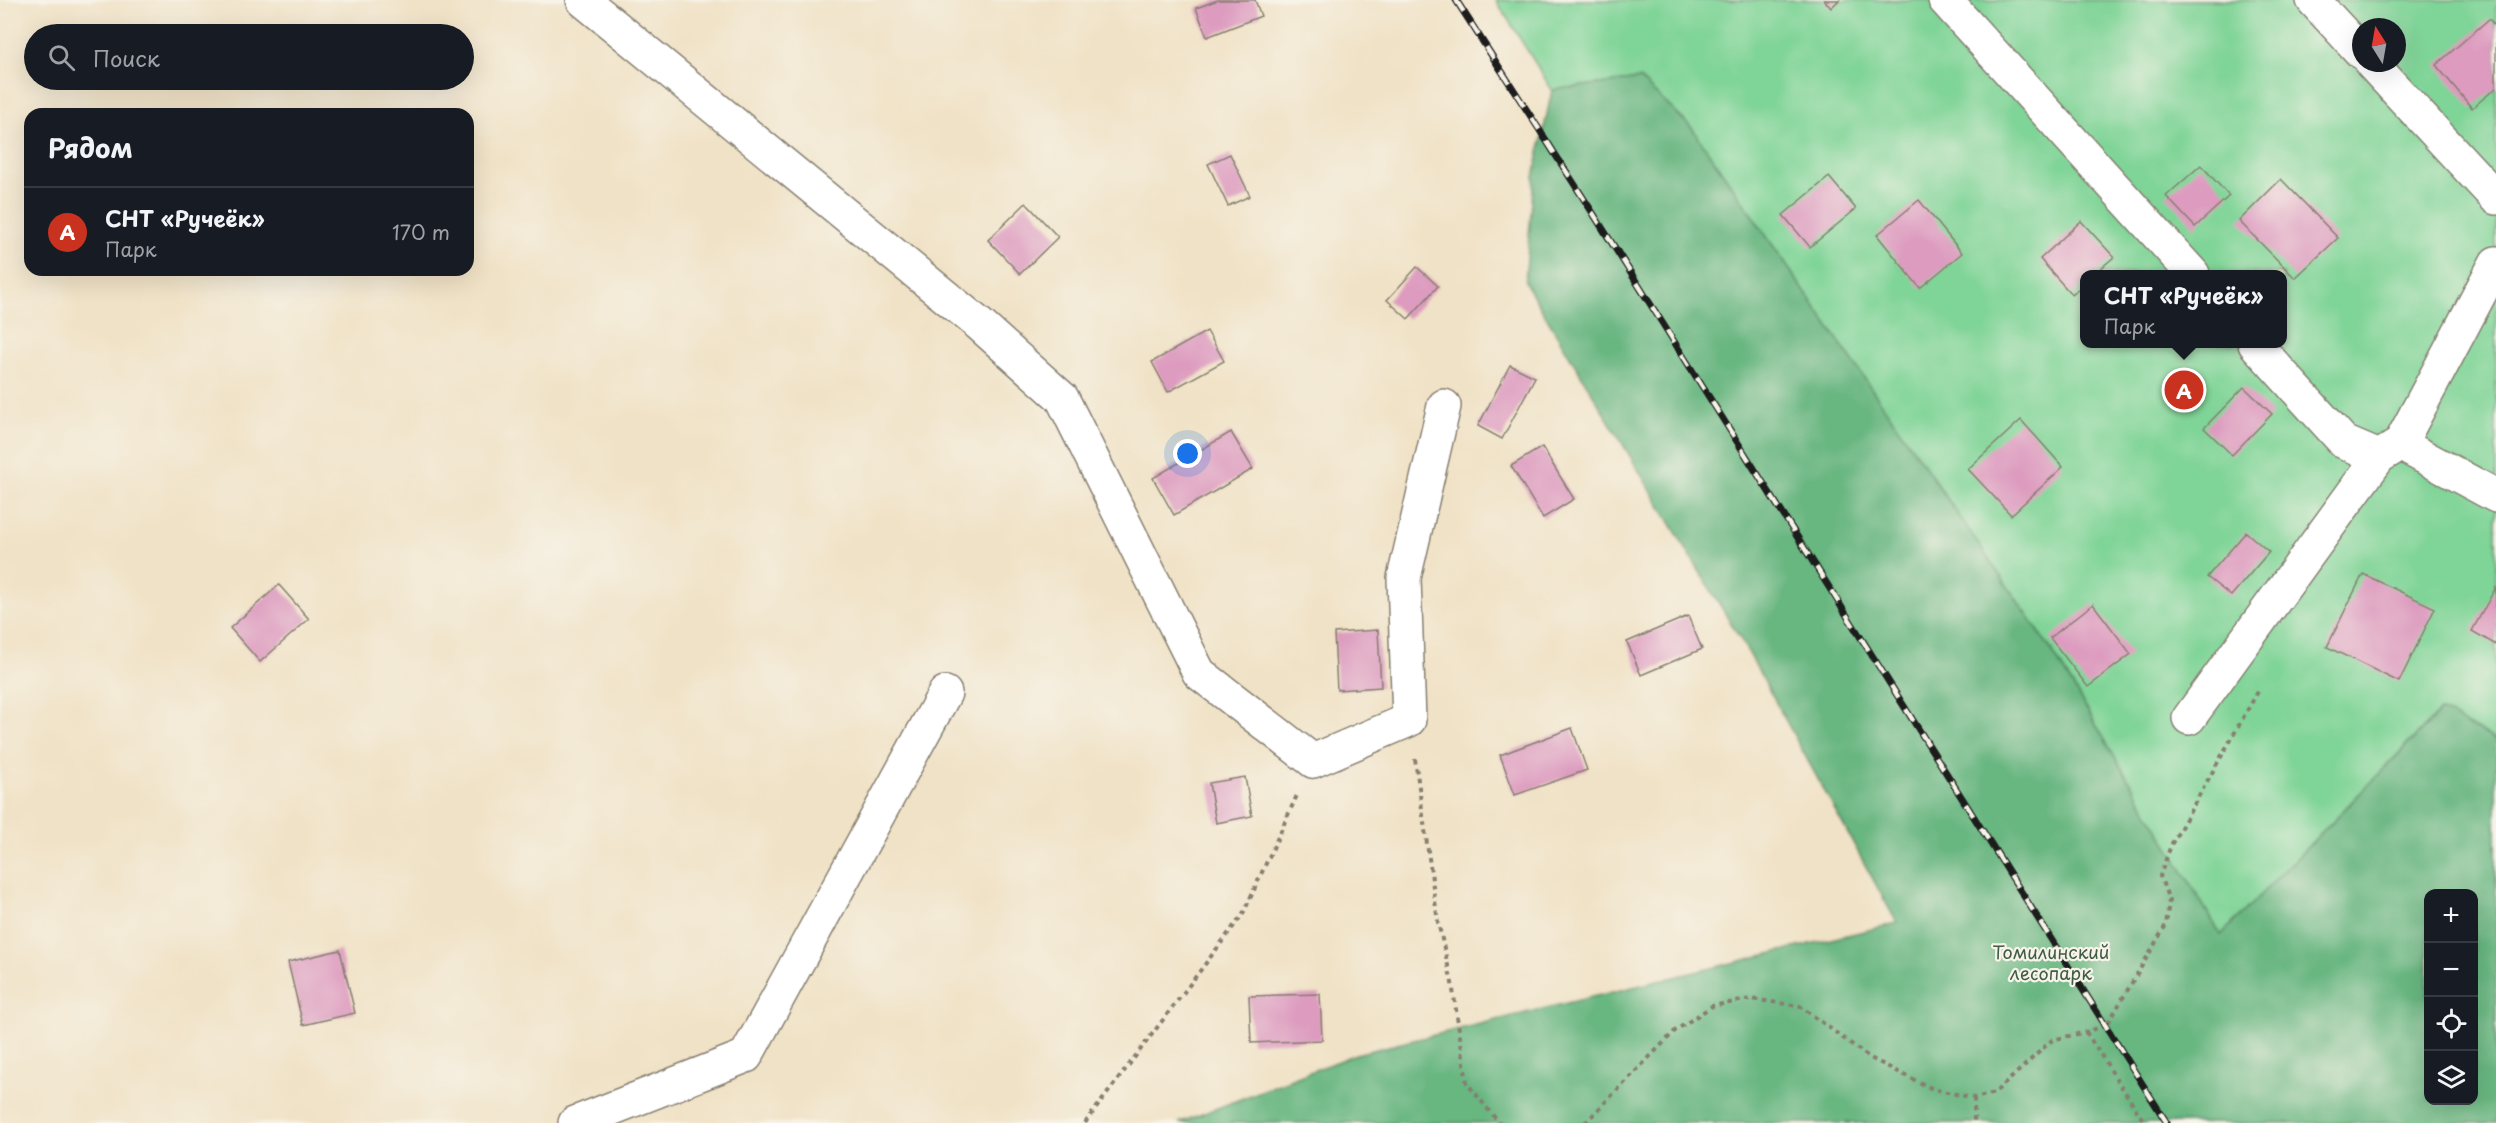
<!DOCTYPE html>
<html lang="ru">
<head>
<meta charset="utf-8">
<style>
	:root { --surface:#171b24; --page:#242831; --text:#f1f3f6; --muted:#9ea1a6; --line:#363941; --accent:#c8321e }
	body { margin:0; font-family:"Playpen Sans",sans-serif; background:var(--page); color:var(--text) }
	.controls { position:absolute; right:18px; bottom:18px; display:grid; overflow:hidden; border-radius:12px; box-shadow:0 6px 24px #0002 }
	.controls button { width:54px; height:54px; display:grid; place-items:center; padding:0; border:0; border-bottom:2px solid var(--line); background:var(--surface); color:var(--text); font:30px sans-serif }
	.compass { position:absolute; left:2352px; top:18px; width:54px; height:54px; border-radius:50%; background:var(--surface); box-shadow:0 6px 24px #0002; rotate:349deg }
	.you { position:absolute; left:1188px; top:454px; width:21px; height:21px; margin:-15px; border:4px solid #fff; border-radius:50%; background:#1a73e8; box-shadow:0 0 0 9px #1a73e833 }
	.badge { display:grid; place-items:center; width:39px; height:39px; border-radius:50%; background:var(--accent); color:#fff; font-size:20px; font-weight:700 }
	.pin { position:absolute; translate:-50% -50%; border:3px solid #fff; box-shadow:0 2px 6px #0006 }
	.popup { position:absolute; left:2080px; top:270px; width:207px; height:78px; box-sizing:border-box; display:grid; place-content:center; border-radius:12px; background:var(--surface); filter:drop-shadow(0 2px 4px #0005); font-size:20px; white-space:nowrap; color:var(--muted) }
	.popup b { font-size:22px; color:var(--text) }
	.popup::after { content:''; position:absolute; left:50%; top:100%; margin-left:-12px; border:12px solid transparent; border-top-color:var(--surface) }
	.list { margin:0; padding:0; list-style:none }
	h2 { display:flex; justify-content:space-between; align-items:center; height:78px; margin:0; padding:0 24px; font-size:26px }
	h2 small { font-size:20px; font-weight:400; color:var(--muted) }
	.list li { display:grid; grid-template-columns:39px 1fr auto; gap:18px; align-items:center; box-sizing:border-box; height:90px; padding:0 24px; border-top:2px solid var(--line) }
	.list b { display:block; font-size:22px; white-space:nowrap }
	.list p { margin:0; font-size:20px; white-space:nowrap; color:var(--muted) }
	.list em { font-size:20px; font-style:normal; color:var(--muted) }
	.icon { flex:none; width:33px; height:33px; fill:none; stroke:currentColor; stroke-width:2; stroke-linecap:round; stroke-linejoin:round }
	.map { position:relative; flex:none; width:2496px; height:1123px; overflow:hidden }
	.search { position:absolute; background:var(--surface); box-shadow:0 6px 24px #0002; left:24px; top:24px; width:450px; height:66px; display:flex; align-items:center; gap:15px; box-sizing:border-box; padding:0 21px; border-radius:33px; color:var(--muted); font-size:22px }
	.panel { position:absolute; background:var(--surface); box-shadow:0 6px 24px #0002; left:24px; top:108px; width:450px; height:168px; border-radius:18px }
	.map>svg:first-child { display:block }
	.green { fill:#7fd497; stroke:#4e785a; stroke-width:1.5; fill-rule:evenodd }
	.forest { fill:#67b680; stroke:#42694e; stroke-width:1.5; fill-rule:evenodd }
	.building { fill:#dd9bbf }
	.lines { fill:none; stroke-linecap:round; stroke-linejoin:round }
	.minor-casing { stroke:#867f71; stroke-width:36 }
	.path { stroke:#867f71; stroke-width:4; stroke-dasharray:4.5 4.5; stroke-linecap:butt }
	.minor { stroke:#fff; stroke-width:33 }
	.rail-casing { stroke:#1c1c1c; stroke-width:7 }
	.rail { stroke:#f7f3e8; stroke-width:4.5; stroke-dasharray:14; stroke-linecap:butt }
	.labels { text-anchor:middle; stroke-width:4.5; stroke-linejoin:round; paint-order:stroke }
	.park-label { font-size:18px; fill:#3f5c47; stroke:#f7f3e8 }
</style>
</head>
<body>
<div class="map">
<svg width="2496" height="1123" viewBox="0 0 2496 1123">
	<rect width="100%" height="100%" fill="#f7f3e8"/>
	<filter id="ink" filterUnits="userSpaceOnUse"><feTurbulence type="fractalNoise" baseFrequency=".0167" numOctaves="2"/><feDisplacementMap in="SourceGraphic" scale="12" xChannelSelector="R" yChannelSelector="G"/><feConvolveMatrix kernelMatrix="1 2 1 2 8 2 1 2 1" color-interpolation-filters="sRGB"/></filter>
	<filter id="wash" filterUnits="userSpaceOnUse"><feTurbulence type="fractalNoise" baseFrequency=".008" numOctaves="4" result="noise"/><feDisplacementMap in="SourceGraphic" scale="24" xChannelSelector="R" yChannelSelector="G"/><feGaussianBlur stdDeviation="1.35" result="paint"/><feColorMatrix in="noise" values="0 0 0 0 0 0 0 0 0 0 0 0 0 0 0 0 0 1.4 0 .05"/><feComposite in="paint" operator="in"/></filter>
	<g filter="url(#wash)">
		<rect width="100%" height="100%" fill="#f0e2c6"/>
		<path class="green" d="M1496 0H2496V740L2440 711 2221 936 2052 651 1692 128 1640 79 1552 90ZM2361 27H2397V63H2361ZM2085 274H2283V344H2085Z"/>
		<path class="forest" d="M1640 79 1692 128 2052 651 2221 935 2441 711 2496 740V1123H1179L1356 1054 1897 923 1747 650 1525 282 1534 177 1552 90ZM2428 894H2474V1100H2428Z"/>
		<g id="blocks">
			<g class="building">
				<path d="M1218 0H1255L1261 16 1207 37 1196 8Z"/>
				<path d="M1824 0H1839L1831 8Z"/>
				<path d="M2489 19 2496 27V88L2472 108 2436 65Z"/>
				<path d="M1230 154 1250 196 1228 206 1208 164Z"/>
				<path d="M2201 165 2229 196 2195 227 2166 196Z"/>
				<path d="M1829 177 1856 209 1810 247 1783 215Z"/>
				<path d="M2281 179 2338 238 2295 278 2239 221Z"/>
				<path d="M1919 200 1962 253 1920 288 1877 235Z"/>
				<path d="M1026 203 1058 237 1020 274 988 240Z"/>
				<path d="M2081 221 2114 257 2094 274H2085V283L2072 295 2040 259Z"/>
				<path d="M1417 267 1438 286 1408 319 1387 300Z"/>
				<path d="M1207 331 1224 361 1168 392 1152 362Z"/>
				<path d="M1510 365 1535 377 1502 439 1478 426Z"/>
				<path d="M2244 387 2272 414 2232 455 2204 428Z"/>
				<path d="M2021 420 2063 467 2011 515 1968 469Z"/>
				<path d="M1231 432 1253 469 1174 515 1153 478Z"/>
				<path d="M1542 447 1574 499 1543 518 1511 466Z"/>
				<path d="M2246 532 2269 552 2231 596 2207 577Z"/>
				<path d="M2363 574 2435 608 2399 682 2327 647Z"/>
				<path d="M279 585 309 619 260 662 230 628Z"/>
				<path d="M2496 587V645L2472 631Z"/>
				<path d="M2093 604 2131 654 2088 687 2050 638Z"/>
				<path d="M1688 616 1702 649 1641 675 1627 642Z"/>
				<path d="M1378 630 1381 687 1337 690 1334 633Z"/>
				<path d="M1572 728 1587 770 1515 795 1500 755Z"/>
				<path d="M1245 777 1252 816 1216 823 1209 783Z"/>
				<path d="M340 950 355 1013 303 1025 288 962Z"/>
				<path d="M1320 994 1322 1040 1251 1043 1249 996Z"/>
			</g>
		</g>
	</g>
	<g filter="url(#ink)">
		<use href="#blocks" fill-opacity="0" stroke="#867f71" stroke-width="1.5"/>
		<g class="lines">
			<g class="minor-casing">
				<g id="minor">
					<path d="M583 0 979 324 1062 398 1199 673 1313 761 1409 720 1404 578 1444 406"/>
					<path d="M1945 0 2193 274"/>
					<path d="M2313 0 2361 52"/>
					<path d="M2371 63 2496 198"/>
					<path d="M2255 344 2344 442 2379 457"/>
					<path d="M2400 444 2496 496"/>
					<path d="M2189 718 2379 457 2400 444 2496 263"/>
					<path d="M575 1123 746 1056 945 693"/>
				</g>
			</g>
			<g class="path">
				<path d="M1415 759 1438 922 1452 983 1467 1083 1499 1123"/>
				<path d="M2086 1032 2145 1123"/>
				<path d="M1974 1098V1123"/>
				<path d="M1085 1123 1243 914 1298 793"/>
				<path d="M1585 1123 1676 1030 1712 1006 1751 999 1800 1006 1870 1058 1933 1089 1974 1098 1995 1093 2052 1040 2086 1032 2107 1025 2166 925 2169 900 2160 876 2171 845 2260 688"/>
			</g>
			<use href="#minor" class="minor"/>
			<g class="rail-casing">
				<path id="rail" d="M1456 0 1591 210 2167 1123"/>
			</g>
			<use href="#rail" class="rail"/>
		</g>
	</g>
	<g class="labels">
		<g class="park-label">
			<text x="2051" y="959">Томилинский<tspan x="2051" dy="21">лесопарк</tspan></text>
		</g>
	</g>
</svg>
<div class="controls">
<button>+</button>
<button>−</button>
<button><svg class="icon" aria-label="locate" viewBox="0 0 24 24"><circle cx="12" cy="12" r="6"/><path d="M12 2v4M12 18v4M2 12h4M18 12h4"/></svg></button>
<button><svg class="icon" aria-label="layers" viewBox="0 0 24 24"><path d="M12 4l9 5-9 5-9-5zM3 14l9 5 9-5"/></svg></button>
</div>
<svg class="compass" viewBox="-18 -18 36 36"><path d="M0-13l5 13h-10z" fill="#e53935"/><path d="M0 13l5-13h-10z" fill="#9ea1a6"/></svg>
<div class="you"></div>
<div class="pin badge" style="left:2184px;top:390px">A</div>
<div class="popup"><b>СНТ «Ручеёк»</b>Парк</div>
<div class="search"><svg class="icon" aria-label="search" viewBox="0 0 24 24"><circle cx="10" cy="10" r="6"/><path d="M15 15l6 6"/></svg>Поиск</div>
<section class="panel">
<h2>Рядом<small></small></h2>
<ul class="list">
<li><span class="badge">A</span><div><b>СНТ «Ручеёк»</b><p>Парк</p></div><em>170 m</em></li>
</ul>
</section>
</div>
</body>
</html>
